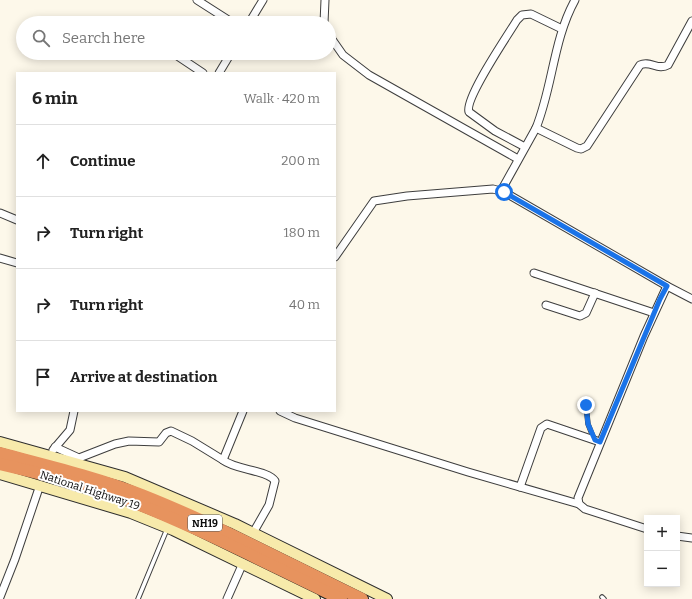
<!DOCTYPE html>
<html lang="en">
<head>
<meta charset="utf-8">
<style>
	:root { --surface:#fff; --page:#f2f2f2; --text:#222; --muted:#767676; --line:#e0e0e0 }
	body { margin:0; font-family:Bitter,serif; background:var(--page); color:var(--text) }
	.controls { position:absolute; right:12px; bottom:12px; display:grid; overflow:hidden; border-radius:0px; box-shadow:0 2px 10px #0003 }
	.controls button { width:36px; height:36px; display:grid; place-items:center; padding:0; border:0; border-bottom:1px solid var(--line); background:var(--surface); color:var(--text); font:20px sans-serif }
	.stop { position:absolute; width:12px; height:12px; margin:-9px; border:3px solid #1a73e8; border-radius:50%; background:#fff }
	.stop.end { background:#1a73e8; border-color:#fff; box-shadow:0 1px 4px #0008 }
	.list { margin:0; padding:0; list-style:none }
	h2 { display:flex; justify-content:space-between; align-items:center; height:52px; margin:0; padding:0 16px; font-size:17px }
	h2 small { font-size:13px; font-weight:400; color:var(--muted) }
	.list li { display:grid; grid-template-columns:26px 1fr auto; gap:12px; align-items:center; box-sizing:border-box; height:72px; padding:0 16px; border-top:1px solid var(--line) }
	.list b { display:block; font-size:15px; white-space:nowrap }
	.list em { font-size:13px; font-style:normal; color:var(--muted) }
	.icon { flex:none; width:22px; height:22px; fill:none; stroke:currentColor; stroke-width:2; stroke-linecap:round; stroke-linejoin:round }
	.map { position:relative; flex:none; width:692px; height:599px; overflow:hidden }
	.search { position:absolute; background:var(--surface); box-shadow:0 2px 10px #0003; left:16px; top:16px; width:320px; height:44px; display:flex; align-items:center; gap:10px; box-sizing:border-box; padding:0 14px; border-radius:22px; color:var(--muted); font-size:15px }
	.panel { position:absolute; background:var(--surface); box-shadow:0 2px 10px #0003; left:16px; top:72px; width:320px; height:340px; border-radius:0px }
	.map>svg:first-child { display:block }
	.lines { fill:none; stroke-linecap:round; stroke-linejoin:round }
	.lane-casing { stroke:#3e3e3e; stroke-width:5.5 }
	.street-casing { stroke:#3e3e3e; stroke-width:9 }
	.secondary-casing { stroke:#2d2d2d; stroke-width:12 }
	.highway-casing { stroke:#1c1c1c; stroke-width:14 }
	.lane { stroke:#fff; stroke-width:3.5 }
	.street { stroke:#fff; stroke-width:7 }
	.secondary { stroke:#f7eaab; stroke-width:10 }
	.highway { stroke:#e7935e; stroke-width:12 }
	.route { stroke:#1a73e8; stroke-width:5 }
	.labels { text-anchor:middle; stroke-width:4; stroke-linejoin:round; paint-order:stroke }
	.shield { fill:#fff; stroke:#545454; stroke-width:1 }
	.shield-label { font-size:10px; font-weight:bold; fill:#0b0b0b }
	.street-label { font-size:11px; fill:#0b0b0b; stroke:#fff }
</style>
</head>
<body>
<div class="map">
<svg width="692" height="599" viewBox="0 0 692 599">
	<rect width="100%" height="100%" fill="#fdf8ea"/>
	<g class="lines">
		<g class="lane-casing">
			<g id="lane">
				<path d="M586 405 588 424 594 439"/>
				<path d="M602 597 604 599"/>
				<path d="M138 599 167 529"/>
			</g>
		</g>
		<g class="street-casing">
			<g id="street">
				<path d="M197 0 233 23"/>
				<path d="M249 23 263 0"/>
				<path d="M324 23 325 0"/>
				<path d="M329 35 343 55 369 75 518 159"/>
				<path d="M173 53 203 73"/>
				<path d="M219 73 231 53"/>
				<path d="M536 128C553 86 553 40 575 0"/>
				<path d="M525 147 495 131 469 112C464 99 508 35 517 20L522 15 531 14 562 29"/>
				<path d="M501 191 536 128 577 148 581 149 587 146 640 65C650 60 658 71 668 65L692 21"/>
				<path d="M0 213 17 220"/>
				<path d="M335 257 374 201 407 196 493 189 504 192 667 286"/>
				<path d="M0 258 17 263"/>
				<path d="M534 273 654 313"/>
				<path d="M546 305 580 316 586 313 595 293"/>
				<path d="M243 411 223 460C235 470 268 470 275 481L269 505 253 533"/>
				<path d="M280 411 295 418 468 472 579 504"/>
				<path d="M55 447 79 458 115 444 129 441 159 442 166 433 171 431 192 441 223 460"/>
				<path d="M53 450 70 430 74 411"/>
				<path d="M520 487 541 428 547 424 600 442"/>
				<path d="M647 529 585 509 579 504 578 498 644 336 667 286 692 299"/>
				<path d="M677 536 692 538"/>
				<path d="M0 597 15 559 40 485"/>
				<path d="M227 599 243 563"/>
			</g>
		</g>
		<g class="secondary-casing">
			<g id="secondary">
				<path d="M0 442 125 477 235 524 387 599"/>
				<path d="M0 474 131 513 173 530 315 599"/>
			</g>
		</g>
		<g class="highway-casing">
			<g id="highway">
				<path d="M0 453C48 466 96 477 142 495 218 525 289 564 362 599"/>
				<path d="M0 464C39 473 79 483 117 496 194 525 267 564 341 599"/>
			</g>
		</g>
		<use href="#lane" class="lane"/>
		<use href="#street" class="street"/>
		<use href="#secondary" class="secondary"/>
		<use href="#highway" class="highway"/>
	</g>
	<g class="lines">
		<path class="route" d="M504 192 667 286 660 299 600 442 595 440 588 424 586 405"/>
	</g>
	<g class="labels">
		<rect class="shield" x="188" y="515" width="34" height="16" rx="3"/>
		<g class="shield-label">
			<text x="205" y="527">NH19</text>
		</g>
		<g class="street-label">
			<text transform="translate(90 490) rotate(18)" y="4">National Highway 19</text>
		</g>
	</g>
</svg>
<div class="controls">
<button>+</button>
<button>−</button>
</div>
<div class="stop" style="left:504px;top:192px"></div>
<div class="stop end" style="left:586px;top:405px"></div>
<div class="search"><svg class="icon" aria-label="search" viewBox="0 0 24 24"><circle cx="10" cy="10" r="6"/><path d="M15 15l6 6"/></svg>Search here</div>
<section class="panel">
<h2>6 min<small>Walk · 420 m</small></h2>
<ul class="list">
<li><svg class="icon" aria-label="ahead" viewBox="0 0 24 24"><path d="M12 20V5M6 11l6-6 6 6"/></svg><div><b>Continue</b></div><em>200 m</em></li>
<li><svg class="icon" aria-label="right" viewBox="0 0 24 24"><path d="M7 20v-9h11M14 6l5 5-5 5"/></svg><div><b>Turn right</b></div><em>180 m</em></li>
<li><svg class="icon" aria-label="right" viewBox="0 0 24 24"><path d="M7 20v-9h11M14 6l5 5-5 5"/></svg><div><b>Turn right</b></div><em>40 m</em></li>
<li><svg class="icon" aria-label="arrive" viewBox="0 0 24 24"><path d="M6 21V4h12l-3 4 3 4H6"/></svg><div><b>Arrive at destination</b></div></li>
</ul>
</section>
</div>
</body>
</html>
